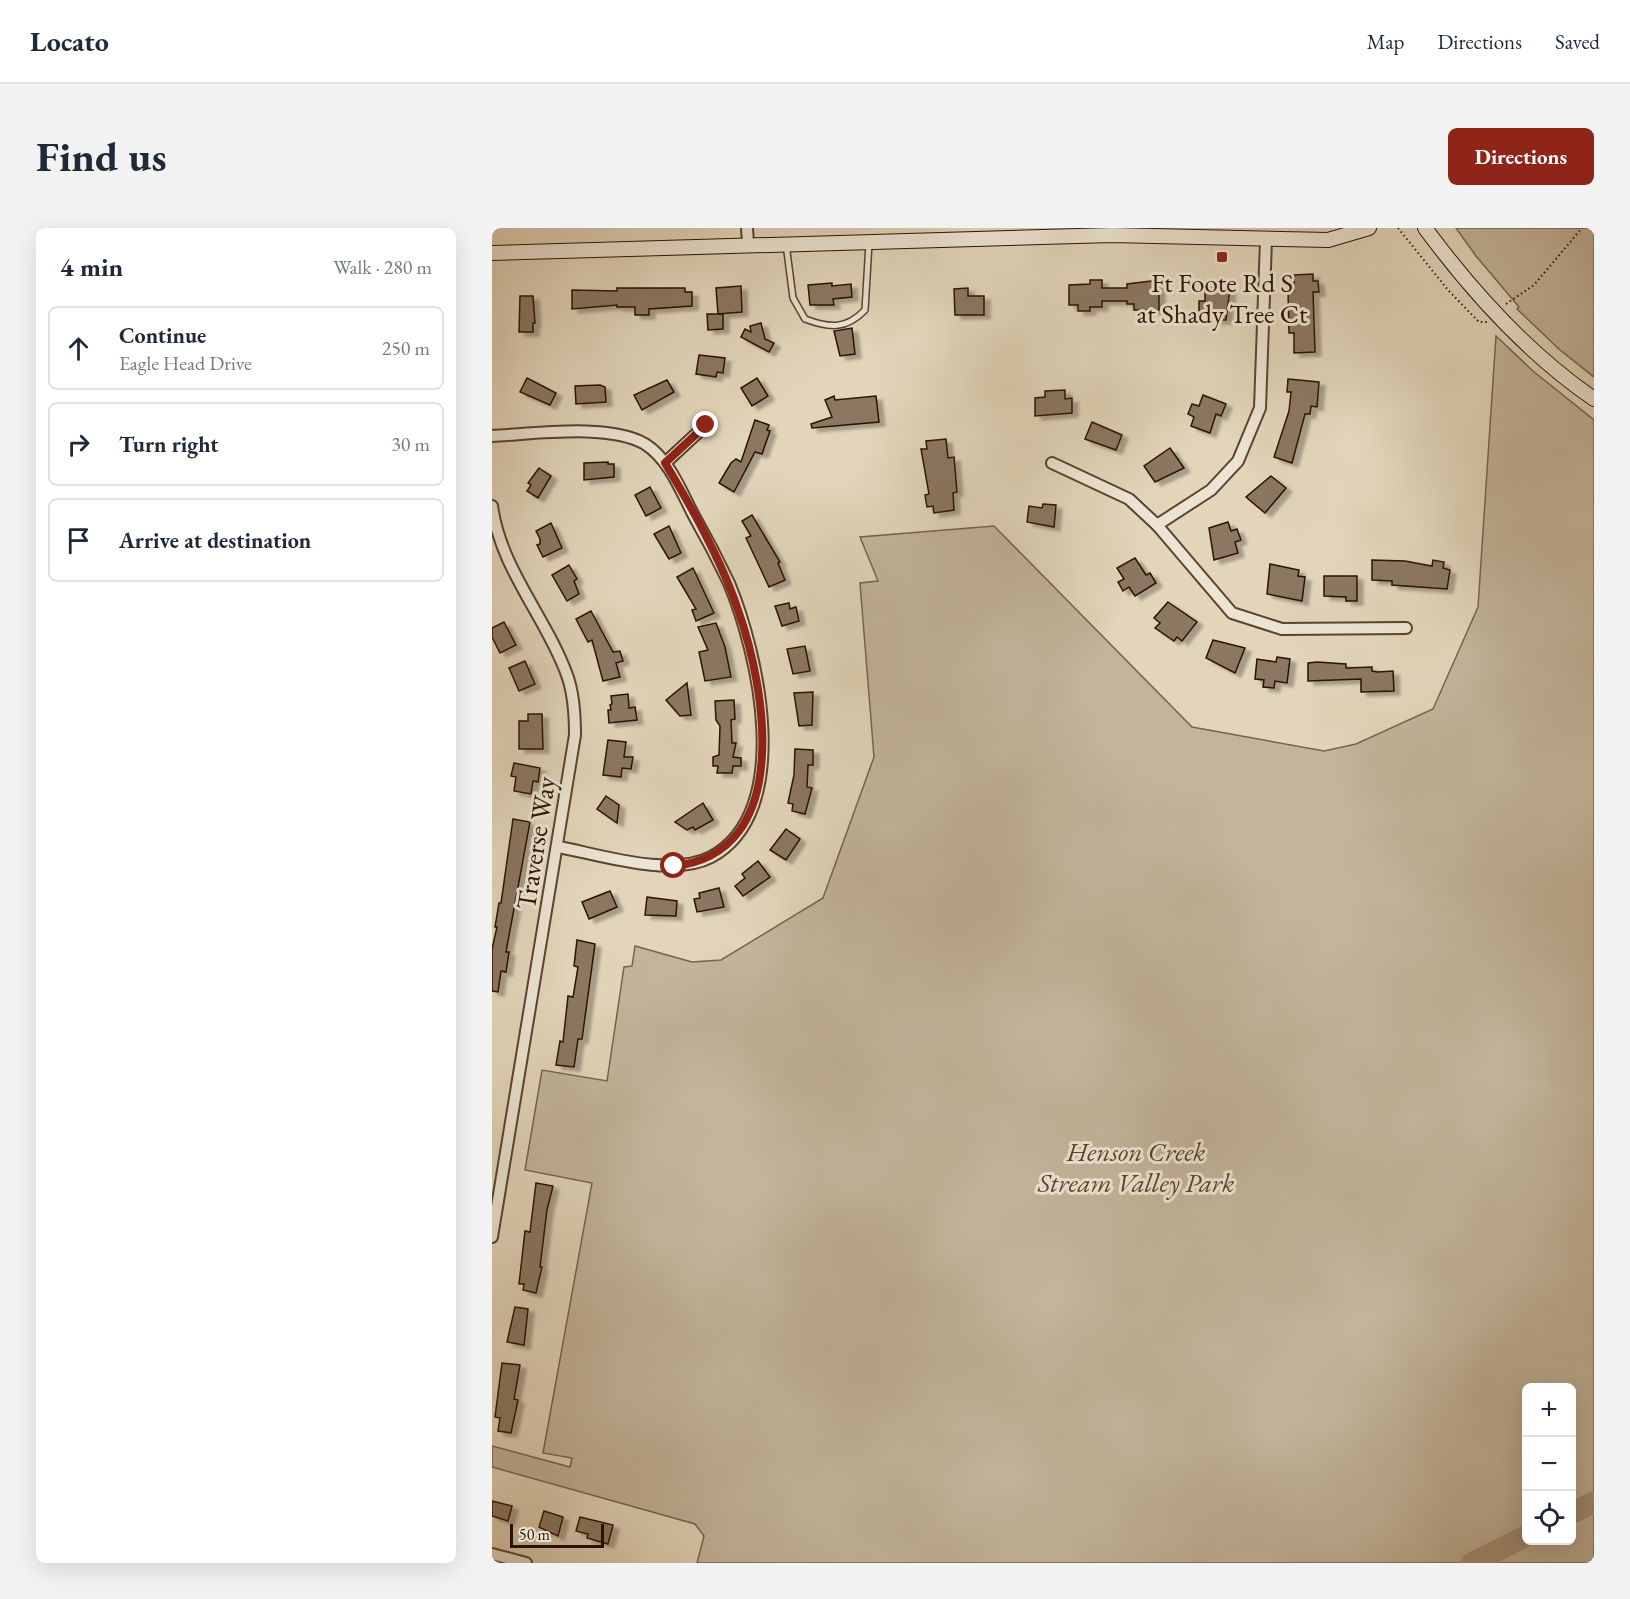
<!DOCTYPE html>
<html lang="en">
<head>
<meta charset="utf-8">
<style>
	:root { --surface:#fff; --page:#f2f2f3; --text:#1f2937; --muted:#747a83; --line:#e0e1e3; --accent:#8f2418 }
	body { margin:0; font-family:"EB Garamond",serif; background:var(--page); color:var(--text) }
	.controls { position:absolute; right:18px; bottom:18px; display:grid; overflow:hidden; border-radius:9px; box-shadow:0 6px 24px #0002 }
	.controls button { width:54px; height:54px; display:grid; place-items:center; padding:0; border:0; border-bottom:2px solid var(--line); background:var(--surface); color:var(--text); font:30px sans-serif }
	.scale { position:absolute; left:18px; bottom:15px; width:94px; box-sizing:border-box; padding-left:6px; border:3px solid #2c1202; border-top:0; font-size:16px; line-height:21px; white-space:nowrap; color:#2c1202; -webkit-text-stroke:4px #ece4d2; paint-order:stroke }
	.stop { position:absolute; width:18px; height:18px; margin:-14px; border:4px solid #8f2418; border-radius:50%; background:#fff }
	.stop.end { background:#8f2418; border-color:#fff; box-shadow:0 2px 6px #0008 }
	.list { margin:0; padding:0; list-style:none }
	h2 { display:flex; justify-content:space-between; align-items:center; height:78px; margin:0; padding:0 24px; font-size:26px }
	h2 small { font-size:20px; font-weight:400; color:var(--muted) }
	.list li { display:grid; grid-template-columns:39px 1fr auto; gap:18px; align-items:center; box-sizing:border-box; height:84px; margin:0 12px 12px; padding:0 12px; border:2px solid var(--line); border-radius:9px }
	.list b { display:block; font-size:22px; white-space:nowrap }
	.list p { margin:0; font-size:20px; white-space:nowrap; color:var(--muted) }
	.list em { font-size:20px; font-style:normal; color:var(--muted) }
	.icon { flex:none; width:33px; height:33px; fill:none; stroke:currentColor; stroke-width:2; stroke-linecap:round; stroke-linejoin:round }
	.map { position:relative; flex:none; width:1102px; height:1335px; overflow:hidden; border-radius:9px }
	header { display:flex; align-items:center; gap:36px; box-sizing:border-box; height:84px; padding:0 30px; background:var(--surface); border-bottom:2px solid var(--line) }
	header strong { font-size:28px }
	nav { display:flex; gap:33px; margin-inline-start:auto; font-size:21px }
	.intro { display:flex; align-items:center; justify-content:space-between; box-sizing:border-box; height:144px; padding:0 36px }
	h1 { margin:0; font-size:42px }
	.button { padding:15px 27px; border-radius:9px; background:var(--accent); color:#fff; font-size:21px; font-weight:700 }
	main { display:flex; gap:36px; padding:0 36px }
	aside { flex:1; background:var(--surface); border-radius:9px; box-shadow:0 6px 24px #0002 }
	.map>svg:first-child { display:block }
	.green { fill:#c3b49b; stroke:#78634e; stroke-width:1.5; fill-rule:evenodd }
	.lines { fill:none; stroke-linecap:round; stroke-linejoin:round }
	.river { stroke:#a4937b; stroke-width:22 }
	.building { fill:#8b7762; stroke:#2c1202; stroke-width:1.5; filter:url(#shadow) }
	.lane-casing { stroke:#5a4330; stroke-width:8 }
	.street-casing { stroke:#5a4330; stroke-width:14 }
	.secondary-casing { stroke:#2c1202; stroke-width:16 }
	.path { stroke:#2c1202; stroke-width:2; stroke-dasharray:1.5 3; stroke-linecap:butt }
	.lane { stroke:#ece4d2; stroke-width:5 }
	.street { stroke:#ece4d2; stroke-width:10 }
	.secondary { stroke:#ece4d2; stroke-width:14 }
	.route { stroke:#8f2418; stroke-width:8 }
	.poi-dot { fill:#8f2418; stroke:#ece4d2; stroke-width:2 }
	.labels { text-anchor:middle; stroke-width:6; stroke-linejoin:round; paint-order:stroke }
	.poi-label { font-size:27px; fill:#2c1202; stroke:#ece4d2 }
	.street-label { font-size:27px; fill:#2c1202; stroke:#ece4d2 }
	.park-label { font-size:27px; font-style:italic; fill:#594330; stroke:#ece4d2 }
</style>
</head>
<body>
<header>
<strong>Locato</strong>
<nav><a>Map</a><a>Directions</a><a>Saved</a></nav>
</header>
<div class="intro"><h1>Find us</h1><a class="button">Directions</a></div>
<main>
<aside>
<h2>4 min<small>Walk · 280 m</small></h2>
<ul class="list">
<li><svg class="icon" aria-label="ahead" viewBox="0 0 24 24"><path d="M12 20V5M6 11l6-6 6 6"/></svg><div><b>Continue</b><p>Eagle Head Drive</p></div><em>250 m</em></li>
<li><svg class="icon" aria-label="right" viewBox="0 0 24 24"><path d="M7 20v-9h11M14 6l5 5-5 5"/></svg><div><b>Turn right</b></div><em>30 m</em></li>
<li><svg class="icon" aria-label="arrive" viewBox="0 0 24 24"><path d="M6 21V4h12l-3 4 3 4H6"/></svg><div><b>Arrive at destination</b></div></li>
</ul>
</aside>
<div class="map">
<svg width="1102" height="1335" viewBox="0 0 1102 1335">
	<defs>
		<filter id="shadow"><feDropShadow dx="6" dy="4" stdDeviation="1.5" flood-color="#0004"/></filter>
	</defs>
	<rect width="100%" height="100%" fill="#e2d5ba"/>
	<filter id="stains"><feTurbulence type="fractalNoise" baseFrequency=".00333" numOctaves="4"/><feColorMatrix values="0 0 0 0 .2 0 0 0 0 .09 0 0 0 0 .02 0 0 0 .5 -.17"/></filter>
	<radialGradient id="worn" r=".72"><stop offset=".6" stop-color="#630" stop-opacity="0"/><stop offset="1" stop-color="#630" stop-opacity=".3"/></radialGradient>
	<g class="green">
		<path d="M964 0H1102V149L1068 122 1025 81 1027 79 984 28Z"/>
		<path d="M1004 108 1041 143 1102 192V1335H205L212 1308 203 1296 0 1239V1218L78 1239 80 1230 51 1225 100 955 33 942 50 842 115 853 132 739 140 738 143 718 200 734 229 732 331 670 382 529 368 355 386 353 368 309 502 298 700 499 832 523 864 516 941 481 986 379ZM1034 1160H1080V1312H1034Z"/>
	</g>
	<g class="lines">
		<g class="river">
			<path d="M1080 1285 1102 1274"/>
			<path d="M980 1335 1034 1308"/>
		</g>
	</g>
	<g class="building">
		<path d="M821 46V53H826L827 64H821L823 124 802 125V105H797L796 63H802V47Z"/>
		<path d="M598 52H610V60H635V56L667 52V82H642V76H635V73H610V79H598V83H586V77H577V57L598 56Z"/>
		<path d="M340 55V58L359 56 360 69 341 71 342 77H318L316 57Z"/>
		<path d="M249 58 250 84 226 86 224 60Z"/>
		<path d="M125 60H193V64H200V78L157 81V87H143V79H125V77L80 81V62L125 63Z"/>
		<path d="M476 60V68H492V87H463L462 61Z"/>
		<path d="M713 60H738L734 92H714V83H707V73H713Z"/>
		<path d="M28 68H41L43 95H41V104H27Z"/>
		<path d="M215 86H231V101L216 102Z"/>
		<path d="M269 95 273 111 282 115 277 124 249 109 253 101 259 104 258 98Z"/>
		<path d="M360 100 363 126 348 128 342 103Z"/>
		<path d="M207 127 233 130 231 145 225 144 224 149 204 146Z"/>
		<path d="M35 150 64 165 58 177 28 164Z"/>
		<path d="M265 150 276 168 260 178 249 160Z"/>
		<path d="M796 151 827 154 825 179 819 178 818 186H813L800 235 782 229 797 183 799 164H795Z"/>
		<path d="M175 152 182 164 150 182 142 167Z"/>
		<path d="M108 157 113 159 114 174 84 176 83 158Z"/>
		<path d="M573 162V171L580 170V185L543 188V170L553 169V163Z"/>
		<path d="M711 167 734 176 729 188 724 186 718 205 699 198 702 189 696 186 700 176 707 178Z"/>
		<path d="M342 168 343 172 384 168 387 194 320 200 319 196 340 189 333 172Z"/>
		<path d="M263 192 277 197 275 202 278 203 270 226 263 224 242 264 227 255 239 235 244 231 249 234Z"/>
		<path d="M600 194 630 207 624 222 593 211Z"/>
		<path d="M454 211 456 230 462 229 465 264 461 265 462 282 442 285 441 278 435 279 433 267 437 266 429 221H435L434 213Z"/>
		<path d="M678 220 692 240 663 254 652 238Z"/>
		<path d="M116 234V236H122V249L92 252V235Z"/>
		<path d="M47 240 59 248 46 270 35 263 39 257 36 255Z"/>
		<path d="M779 248 794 260 773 285 754 269Z"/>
		<path d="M158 259 169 280 154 288 143 267Z"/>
		<path d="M551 276 564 277 562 299 535 294 537 278 550 280Z"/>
		<path d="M260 287 288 334 286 335 293 352 277 359 254 310 259 308 250 293Z"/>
		<path d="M736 294 739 303 745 301 749 312 743 314 746 325 722 332 717 300Z"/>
		<path d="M59 295 70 320 51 329 45 317 48 316V311L44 303Z"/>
		<path d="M177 298 189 325 177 331 162 306Z"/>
		<path d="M643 330 654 347 658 345 664 355 643 368 637 359 631 363 626 354 632 351 625 340Z"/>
		<path d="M880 332 913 333 940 338 941 332 952 334 951 340 958 342 955 361 900 357V353L880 352Z"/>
		<path d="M778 336 807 342 806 348 813 349 810 373 775 366Z"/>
		<path d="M77 337 85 351 82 353 87 366 75 373 60 347Z"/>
		<path d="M201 340 222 385 204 393 200 382 204 381 185 349Z"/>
		<path d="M832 348H865V373H854V369L832 368Z"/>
		<path d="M676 374 705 394 690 413 685 409 682 413 663 400 668 395 662 390Z"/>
		<path d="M297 375 298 381 304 379 307 393 290 398 283 378Z"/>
		<path d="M99 383 121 424 128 423 131 433 124 435 128 449 111 453 100 412 96 414 84 391Z"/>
		<path d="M12 394 24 417 8 425 0 409V400Z"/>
		<path d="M224 395 233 419 239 449 213 453 207 424 216 422 206 399Z"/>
		<path d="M721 412 753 420 743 445 714 430Z"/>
		<path d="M313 418 318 443 301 446 295 421Z"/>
		<path d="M785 429 798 431 795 455 783 453 782 460 771 459 772 452 763 451 765 431 784 434Z"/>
		<path d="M33 433 43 456 27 463 17 440Z"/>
		<path d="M825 434 854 436V440L880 439V443L885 444 901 443 902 463 869 464V451L816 453V435Z"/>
		<path d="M195 455 199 487 188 488 174 472Z"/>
		<path d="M321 464 320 497 307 498 302 465Z"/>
		<path d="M136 466 137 480 143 479 145 492 117 495 116 482H119L118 477 120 476 119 468Z"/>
		<path d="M242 472 243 491 239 492 240 515H244L241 529 249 530V538H241L240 545H225L226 538H221V529L227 527 228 498 224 492 223 473Z"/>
		<path d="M36 486H50L51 521H27V493H36Z"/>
		<path d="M116 512 134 514 132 529H141L139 541 130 540 129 549 111 547Z"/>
		<path d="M303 521 321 522V537H316L315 559 320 560 313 586 300 583 301 576 296 575 302 547Z"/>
		<path d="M22 535 48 540 46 554 41 553 39 566 22 563 24 549 19 548Z"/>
		<path d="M114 568 127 577 125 595 105 581Z"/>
		<path d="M211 575 221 592 203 602 201 599 195 602 183 594Z"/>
		<path d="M21 591 38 594 14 724H17L14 744 9 743 6 764 0 763V721L5 699H3L7 675H9Z"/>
		<path d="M294 601 308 611 294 632 278 622Z"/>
		<path d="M266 633 278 649 251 668 243 658 253 650 250 646Z"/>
		<path d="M227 660 232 679 205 684 202 671 208 670 207 665Z"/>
		<path d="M118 663 125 679 97 691 90 674Z"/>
		<path d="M155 669 185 673 184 688 153 687Z"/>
		<path d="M85 712 103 716 90 811H86L82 839 64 837 68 813 71 814 76 768 81 769 86 739 82 738Z"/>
		<path d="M44 955 61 958 55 982 48 1039H50L44 1065 31 1062 32 1056H27L33 1003 38 1004Z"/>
		<path d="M23 1079 36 1081 32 1117 15 1114Z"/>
		<path d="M10 1135 28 1137 22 1171 26 1172 19 1205 6 1203 8 1190 3 1189Z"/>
		<path d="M0 1273 20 1278 16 1293 0 1288Z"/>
		<path d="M52 1283 71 1289 66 1308 47 1299Z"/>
		<path d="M88 1289 121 1297 116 1316 95 1310 96 1306 84 1303Z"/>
	</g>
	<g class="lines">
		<g class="lane-casing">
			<path id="lane" d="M294 16 301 70 313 91C337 100 354 102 373 82L377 15"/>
		</g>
		<g class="street-casing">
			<g id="street">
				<path d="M255 0 256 15"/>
				<path d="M0 208C42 206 117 195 153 216 177 231 189 263 201 286 214 309 226 332 237 355 266 425 303 584 219 629 179 650 109 627 67 619"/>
				<path d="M173 235 214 197"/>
				<path d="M560 235 637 271 665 297 740 385 790 401 914 400"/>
				<path d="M0 278C9 342 54 389 75 447 82 466 83 487 83 507L0 1009"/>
				<path d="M665 297 719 262 746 233 768 180 774 12"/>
				<path d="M0 1326 34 1335"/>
			</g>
		</g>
		<g class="secondary-casing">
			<g id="secondary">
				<path d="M933 0C981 65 1035 125 1102 171"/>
				<path d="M0 25 620 7 836 12 877 0"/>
			</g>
		</g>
		<g class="path">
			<path d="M906 0 956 62 987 94H995"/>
			<path d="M1014 76 1042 57 1090 0"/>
		</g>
		<use href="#lane" class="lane"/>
		<use href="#street" class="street"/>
		<use href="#secondary" class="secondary"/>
	</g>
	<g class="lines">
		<path class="route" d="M182 638C302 625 274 461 246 382 229 331 201 281 173 235L214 197"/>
	</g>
	<rect class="poi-dot" x="724" y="23" width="12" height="12" rx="3"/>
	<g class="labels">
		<g class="poi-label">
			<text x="730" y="64">Ft Foote Rd S<tspan x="730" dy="31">at Shady Tree Ct</tspan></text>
		</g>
		<g class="street-label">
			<text transform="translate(44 615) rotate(-81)" y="9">Traverse Way</text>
		</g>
		<g class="park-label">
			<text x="644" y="933">Henson Creek<tspan x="644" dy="31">Stream Valley Park</tspan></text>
		</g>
	</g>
	<rect width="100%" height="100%" filter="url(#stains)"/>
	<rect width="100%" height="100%" fill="url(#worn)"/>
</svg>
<div class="controls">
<button>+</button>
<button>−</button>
<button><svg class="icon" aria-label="locate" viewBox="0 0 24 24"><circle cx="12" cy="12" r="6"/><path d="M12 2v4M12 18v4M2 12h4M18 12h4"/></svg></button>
</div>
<div class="scale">50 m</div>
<div class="stop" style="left:182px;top:638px"></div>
<div class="stop end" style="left:214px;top:197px"></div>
</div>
</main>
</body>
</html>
